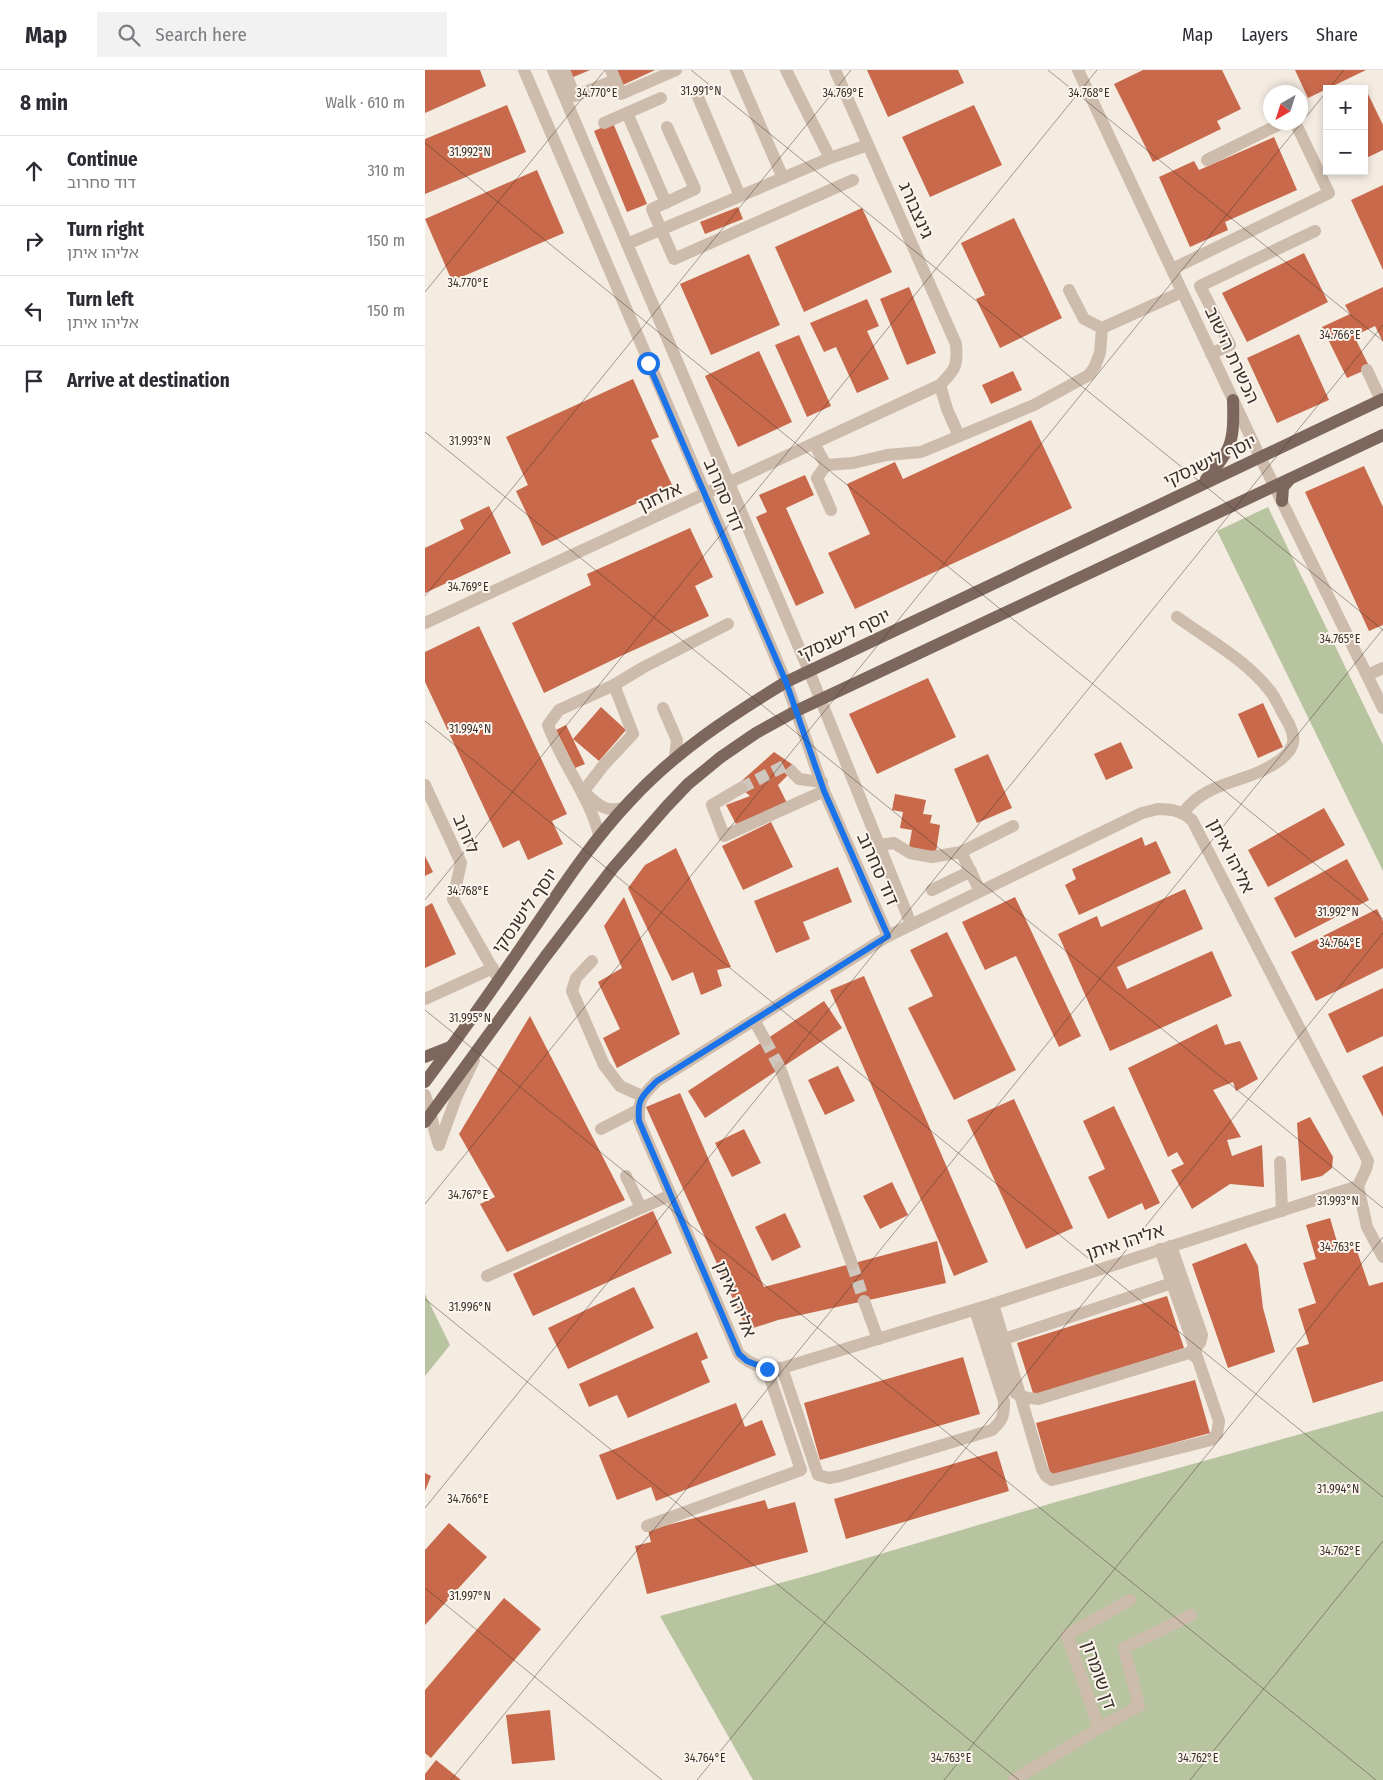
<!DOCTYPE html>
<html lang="en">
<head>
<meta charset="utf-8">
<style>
	:root { --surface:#fff; --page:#f2f2f3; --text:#2b2b33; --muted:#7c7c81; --line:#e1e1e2 }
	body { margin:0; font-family:"Fira Sans Condensed","Noto Sans Hebrew",sans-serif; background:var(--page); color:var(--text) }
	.controls { position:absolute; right:15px; top:15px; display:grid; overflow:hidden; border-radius:0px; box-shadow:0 2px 8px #0003 }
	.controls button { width:45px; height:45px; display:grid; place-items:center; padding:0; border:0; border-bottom:1px solid var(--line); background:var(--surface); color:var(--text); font:25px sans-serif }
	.compass { position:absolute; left:838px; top:15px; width:45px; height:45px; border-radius:50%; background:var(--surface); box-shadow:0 2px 8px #0003; rotate:219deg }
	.stop { position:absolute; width:15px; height:15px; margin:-11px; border:4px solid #1a73e8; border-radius:50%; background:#fff }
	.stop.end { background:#1a73e8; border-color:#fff; box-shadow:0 1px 5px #0008 }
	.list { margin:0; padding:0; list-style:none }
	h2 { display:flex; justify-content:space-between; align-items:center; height:65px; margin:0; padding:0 20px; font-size:21px }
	h2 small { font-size:16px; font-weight:400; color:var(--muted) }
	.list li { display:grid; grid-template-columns:32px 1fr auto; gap:15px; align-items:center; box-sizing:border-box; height:70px; padding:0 20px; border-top:1px solid var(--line) }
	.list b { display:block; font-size:19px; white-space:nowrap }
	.list p { margin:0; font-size:16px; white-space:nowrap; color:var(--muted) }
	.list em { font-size:16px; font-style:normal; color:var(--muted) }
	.icon { flex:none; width:28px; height:28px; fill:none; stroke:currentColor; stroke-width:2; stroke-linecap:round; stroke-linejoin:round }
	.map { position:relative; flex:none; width:958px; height:1710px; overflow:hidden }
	header { display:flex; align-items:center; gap:30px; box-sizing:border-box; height:70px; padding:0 25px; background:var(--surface); border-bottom:1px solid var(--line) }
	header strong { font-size:24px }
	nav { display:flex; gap:28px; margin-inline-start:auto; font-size:18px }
	.search { width:350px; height:45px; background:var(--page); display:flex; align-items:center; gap:12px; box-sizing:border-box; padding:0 18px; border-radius:0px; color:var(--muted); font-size:19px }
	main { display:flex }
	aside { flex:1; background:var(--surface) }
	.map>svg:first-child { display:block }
	.green { fill:#b8c4a0 }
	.building { fill:#c8694b }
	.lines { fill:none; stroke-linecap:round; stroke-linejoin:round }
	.minor-tunnel { stroke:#cfc6bd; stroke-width:12; stroke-dasharray:12 6; stroke-linecap:butt }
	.minor { stroke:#cdbbac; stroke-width:12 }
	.major { stroke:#7d675c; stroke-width:12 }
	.minor-bridge { stroke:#cdbbac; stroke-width:12 }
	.route { stroke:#1a73e8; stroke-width:6 }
	.ticks { fill:none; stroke:#3b302b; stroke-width:1; stroke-opacity:0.45 }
	.labels { text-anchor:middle; stroke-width:4; stroke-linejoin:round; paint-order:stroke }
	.street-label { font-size:18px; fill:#3b302b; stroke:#fbf5ee }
	.ticks-label { font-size:12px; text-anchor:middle; fill:#3b302b; stroke:#fbf5ee; stroke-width:4; stroke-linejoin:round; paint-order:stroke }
</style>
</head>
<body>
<header>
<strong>Map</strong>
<div class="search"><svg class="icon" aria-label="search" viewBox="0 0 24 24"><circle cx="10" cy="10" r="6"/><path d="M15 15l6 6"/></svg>Search here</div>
<nav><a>Map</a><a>Layers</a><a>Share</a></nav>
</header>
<main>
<aside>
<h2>8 min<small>Walk · 610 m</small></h2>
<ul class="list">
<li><svg class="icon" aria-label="ahead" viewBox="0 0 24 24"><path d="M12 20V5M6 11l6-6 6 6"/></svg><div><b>Continue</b><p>דוד סחרוב</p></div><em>310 m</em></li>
<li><svg class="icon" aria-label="right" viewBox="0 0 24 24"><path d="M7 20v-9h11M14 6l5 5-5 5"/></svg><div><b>Turn right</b><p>אליהו איתן</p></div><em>150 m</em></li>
<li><svg class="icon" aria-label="left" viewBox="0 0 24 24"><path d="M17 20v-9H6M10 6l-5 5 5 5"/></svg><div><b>Turn left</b><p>אליהו איתן</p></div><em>150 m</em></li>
<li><svg class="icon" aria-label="arrive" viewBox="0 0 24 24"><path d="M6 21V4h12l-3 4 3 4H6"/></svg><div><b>Arrive at destination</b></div></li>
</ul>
</aside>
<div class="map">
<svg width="958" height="1710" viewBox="0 0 958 1710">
	<rect width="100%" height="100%" fill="#f4ebe1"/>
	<g class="green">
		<path d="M843 437 958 675V801L792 461Z"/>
		<path d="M0 1224 25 1275 0 1306Z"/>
		<path d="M958 1341V1710H328L235 1546 388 1504 631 1432Z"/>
	</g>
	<g class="building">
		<path d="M0 0H55L61 16 0 43Z"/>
		<path d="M142 0H165L146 8Z"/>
		<path d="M191 0H230L198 15Z"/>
		<path d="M442 0H533L539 13 463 47Z"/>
		<path d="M718 0H797L816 39 792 51 796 59 728 92 689 14Z"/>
		<path d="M870 0H941L883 28Z"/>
		<path d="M943 24 958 55V80L939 89V26Z"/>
		<path d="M82 35 101 82 0 124V69Z"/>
		<path d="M549 35 577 95 505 127 477 67Z"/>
		<path d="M188 53 222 134 202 142 169 61Z"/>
		<path d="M849 67 872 120 800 152 803 160 765 177 734 107 769 91 774 100Z"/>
		<path d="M112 100 139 163 27 211 0 149Z"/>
		<path d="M958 115V200L926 130Z"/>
		<path d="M313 137 318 149 280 164 275 152Z"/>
		<path d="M437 138 467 202 379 242 350 177Z"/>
		<path d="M589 148 637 248 575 278 551 229 560 225 536 173Z"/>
		<path d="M879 183 903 232 822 272 797 223Z"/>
		<path d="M324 184 355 255 286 285 255 214Z"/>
		<path d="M484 217 511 283 482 295 455 229Z"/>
		<path d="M958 217V272L950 256 929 266 945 298 922 308 897 257 925 244 920 235Z"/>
		<path d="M442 229 454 256 442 261 464 309 432 323 411 277 399 282 385 253Z"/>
		<path d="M874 264 904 330 852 353 822 288Z"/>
		<path d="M374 265 406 336 382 347 350 275Z"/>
		<path d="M334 281 367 352 313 377 280 306Z"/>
		<path d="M588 301 597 320 566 334 557 315Z"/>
		<path d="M208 309 234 367 226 370 248 417 117 476 91 421 103 415 81 367Z"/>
		<path d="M606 350 647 438 430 539 403 483 445 464 422 414 470 392 478 409Z"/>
		<path d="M939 396 958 437V555L944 561 880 422Z"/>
		<path d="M380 405 389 425 361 438 399 523 371 536 331 447 342 442 334 425Z"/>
		<path d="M64 436 86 483 0 523V478L39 459 35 450Z"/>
		<path d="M265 458 288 507 270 516 284 546 198 585 119 623 87 553 166 515 162 504Z"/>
		<path d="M54 556 142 744 127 751 138 774 103 790 94 770 78 778 0 612V582Z"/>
		<path d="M503 608 531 667 452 704 424 644Z"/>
		<path d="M838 633 858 677 833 688 813 644Z"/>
		<path d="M176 637 201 660 174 691 148 669Z"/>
		<path d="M141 655 160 694 150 698 131 660Z"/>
		<path d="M696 672 708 698 681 710 669 684Z"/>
		<path d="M349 682 371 697 353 715 362 733 311 754 301 735 325 726 312 715Z"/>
		<path d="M563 684 587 738 552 753 529 699Z"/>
		<path d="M470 724 501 730 498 744 507 745 505 753 515 755 511 782 484 777 487 760 475 758 478 742 467 740Z"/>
		<path d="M899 738 920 775 843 817 823 780Z"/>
		<path d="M346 752 368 797 318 820 297 776Z"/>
		<path d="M717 767 720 776 731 771 746 803 654 845 640 815 651 809 647 799Z"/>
		<path d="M251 778 306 897 292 900 297 916 276 925 268 902 247 911 203 818 220 795Z"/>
		<path d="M0 786 8 802 0 806Z"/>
		<path d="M922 789 944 830 870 868 849 828Z"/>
		<path d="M413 797 427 832 378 852 385 869 351 883 329 831Z"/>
		<path d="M760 819 778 859 692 897 702 919 787 881 807 926 685 981 633 864 672 846 676 857Z"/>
		<path d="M199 827 255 964 192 998 178 968 195 959 173 912 197 898 179 856Z"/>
		<path d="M590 827 656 966 634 977 591 886 560 900 537 852Z"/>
		<path d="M7 833 31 884 0 898V837Z"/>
		<path d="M952 839 958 851V898L891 931 866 882Z"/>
		<path d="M522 862 591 1000 529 1030 483 938 508 926 485 880Z"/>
		<path d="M439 906 563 1192 529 1206 405 920Z"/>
		<path d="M958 918V966L922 983 903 944Z"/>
		<path d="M399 931 417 958 280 1048 263 1021Z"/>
		<path d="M105 946 200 1130 82 1182 55 1134 70 1127 34 1064Z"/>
		<path d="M792 954 800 975 815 971 833 1009 811 1021 808 1012 788 1020 816 1067 802 1070 807 1086 837 1075 839 1117 805 1114 767 1139 746 1100 759 1094 752 1082 743 1087 703 998Z"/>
		<path d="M413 996 430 1031 400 1045 383 1010Z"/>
		<path d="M958 996V1047L937 1006Z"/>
		<path d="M255 1023 339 1217 512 1171 521 1213 353 1250 322 1260 221 1037Z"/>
		<path d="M589 1029 648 1158 601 1179 542 1050Z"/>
		<path d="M689 1036 735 1133 720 1140 717 1133 683 1149 663 1107 680 1099 658 1051Z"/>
		<path d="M885 1047 908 1087 907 1098 897 1106 876 1111 872 1053Z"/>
		<path d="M319 1059 336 1093 307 1107 290 1073Z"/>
		<path d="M467 1112 483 1145 455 1159 438 1126Z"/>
		<path d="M228 1141 247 1183 108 1246 88 1204Z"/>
		<path d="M360 1143 376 1177 347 1191 330 1157Z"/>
		<path d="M905 1148 915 1182 931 1178 944 1216 958 1212V1311L888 1333 871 1278 884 1274 873 1239 891 1233 878 1193 891 1189 881 1155Z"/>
		<path d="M821 1173 833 1196 838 1238 850 1282 803 1298 767 1194Z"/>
		<path d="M209 1217 229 1258 143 1299 123 1258Z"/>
		<path d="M742 1226 759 1278 609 1326 592 1273Z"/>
		<path d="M272 1262 283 1288 276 1291 285 1312 203 1348 192 1325 164 1337 154 1314Z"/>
		<path d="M538 1287 555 1344 395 1390 379 1333Z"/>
		<path d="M770 1310 785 1363 626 1406 611 1353Z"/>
		<path d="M311 1333 320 1357 337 1350 351 1385 231 1431 226 1417 192 1430 174 1385Z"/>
		<path d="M572 1381 584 1421 421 1469 409 1429Z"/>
		<path d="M0 1403 6 1406 0 1421Z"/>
		<path d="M340 1430 343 1439 370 1432 383 1482 222 1524 210 1476 226 1472 223 1460Z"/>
		<path d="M24 1453 62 1487 0 1555V1480Z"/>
		<path d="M79 1528 116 1559 6 1688 0 1683V1620Z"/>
		<path d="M125 1640 130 1690 87 1694 81 1645Z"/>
		<path d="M11 1690 36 1710H0V1704Z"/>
	</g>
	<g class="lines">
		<g class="minor-tunnel">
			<path d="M316 718 361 695 367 702"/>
			<path d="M340 970 355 998"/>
			<path d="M427 1194 439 1231"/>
		</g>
		<g class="minor">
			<path d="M99 0 361 612 399 721 463 866"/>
			<path d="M128 0 384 601 486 854"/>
			<path d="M139 0 150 26 190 10"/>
			<path d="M186 0 196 24 251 0"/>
			<path d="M311 0 358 108"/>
			<path d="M361 0 405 88"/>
			<path d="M653 0 835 387 958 638"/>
			<path d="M273 27 315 126"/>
			<path d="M202 43 241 133"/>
			<path d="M179 53 236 28"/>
			<path d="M242 57 270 119 227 139 249 189 428 110"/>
			<path d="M782 90 859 52"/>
			<path d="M202 174 405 88 443 75"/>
			<path d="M747 199 904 123 870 52"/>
			<path d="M644 220 659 249 677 258"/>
			<path d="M786 284 805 275 775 216 890 161"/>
			<path d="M942 300 956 330"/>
			<path d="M515 315 522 339 534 366"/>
			<path d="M389 374 401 395"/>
			<path d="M401 395 428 393 462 385 496 382 609 335 664 305 670 296 675 283 677 258 757 222"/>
			<path d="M401 395 392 408 406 440"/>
			<path d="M752 547C784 570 821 590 845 621 851 628 855 639 860 647 865 655 871 668 867 676 862 688 845 697 834 702 806 714 778 716 758 743"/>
			<path d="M0 553 515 315C530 300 533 296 531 274L410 0"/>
			<path d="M943 605 958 598"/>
			<path d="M189 615 219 597 303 554"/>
			<path d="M238 638 252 670 250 688"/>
			<path d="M367 702 374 709 397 712"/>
			<path d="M0 715 36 793 28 829 74 910"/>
			<path d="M316 718 287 735 299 766 399 721"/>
			<path d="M158 722 178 696 208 664 189 615 134 640 123 655C137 694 164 725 174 765"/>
			<path d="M162 725C174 736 181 742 198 738"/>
			<path d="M733 739C747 739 756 741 767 750L943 1091 941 1099 933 1116 568 1234 357 1298C339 1299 327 1296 314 1284L214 1051C213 1029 217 1026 232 1011L463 866 717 743Z"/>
			<path d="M454 775 469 773 485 783 507 787 536 782 588 756"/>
			<path d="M536 782 555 821"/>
			<path d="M507 820 546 801"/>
			<path d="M167 891 151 908 147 921 179 995 195 1016 217 1026"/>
			<path d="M0 929 68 898"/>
			<path d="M329 950 340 970"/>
			<path d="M355 998 427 1194"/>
			<path d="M0 1025C6 1042 8 1058 14 1075"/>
			<path d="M176 1059 213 1040"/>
			<path d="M14 1075 31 1028 49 990"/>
			<path d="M855 1092 857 1141"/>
			<path d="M201 1106 216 1138 246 1125"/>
			<path d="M933 1116 942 1157 958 1187"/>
			<path d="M735 1179 768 1273 771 1284 769 1286"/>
			<path d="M62 1206 216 1138"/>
			<path d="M439 1231 453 1269"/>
			<path d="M568 1234 595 1325 601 1330"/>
			<path d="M579 1269 747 1213"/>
			<path d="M357 1298 393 1405 404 1408 415 1406 567 1360C578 1350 579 1346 579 1331L550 1240"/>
			<path d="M595 1325 617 1399 621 1406 627 1410 786 1370 792 1364 794 1351 771 1284"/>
			<path d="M222 1456 376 1400 342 1299"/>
			<path d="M674 1658 714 1636 699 1578 766 1545"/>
			<path d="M589 1710 674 1658 642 1565 705 1530"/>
		</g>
		<g class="major">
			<path d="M781 409C808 379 809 370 808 330"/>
			<path d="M857 431 858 417 865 409"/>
			<path d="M0 987 25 977"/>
			<path d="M0 1012C36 964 70 916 103 867 135 820 166 772 205 731 250 682 305 646 361 612L958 329"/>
			<path d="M0 1052 120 887 188 798 242 736 263 714 296 687 331 663 371 641 958 365"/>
		</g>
		<path class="minor-bridge" d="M559 1237 586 1319C593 1327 602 1328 613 1329L764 1283 775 1273 777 1265 746 1176"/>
	</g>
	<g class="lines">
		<path class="route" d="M223 293 361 612 399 721 463 866 232 1011C217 1026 212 1029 214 1051L314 1284 322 1291 342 1299"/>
	</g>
	<path class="ticks" d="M266 0 958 560M623 0 958 271M903 19 919 0M0 73 958 849M0 222 180 0M0 362 958 1138M0 526 426 0M0 651 958 1427M0 830 672 0M0 940 951 1710M0 1134 902 21M0 1229 594 1710M0 1438 958 255M0 1518 237 1710M26 1710 958 559M272 1710 958 863M519 1710 958 1167M765 1710 958 1471"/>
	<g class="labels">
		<g class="street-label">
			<text transform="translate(491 140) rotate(66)" y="6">גינצבורג</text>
			<text transform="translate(807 285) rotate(65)" y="6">הכשרת הישוב</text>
			<text transform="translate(785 391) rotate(-25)" y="6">יוסף לישנסקי</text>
			<text transform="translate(299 425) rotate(67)" y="6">דוד סחרוב</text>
			<text transform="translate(235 427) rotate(-25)" y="6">אלחנן</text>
			<text transform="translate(419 565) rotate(-25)" y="6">יוסף לישנסקי</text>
			<text transform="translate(41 764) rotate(68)" y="6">לזרוב</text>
			<text transform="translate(806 786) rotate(63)" y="6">אליהו איתן</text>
			<text transform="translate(453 799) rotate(66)" y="6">דוד סחרוב</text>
			<text transform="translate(100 841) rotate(-55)" y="6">יוסף לישנסקי</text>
			<text transform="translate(700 1172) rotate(-18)" y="6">אליהו איתן</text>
			<text transform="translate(310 1229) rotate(67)" y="6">אליהו איתן</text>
			<text transform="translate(674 1605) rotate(71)" y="6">דן שומרון</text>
		</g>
	</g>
	<g class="ticks-label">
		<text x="276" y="25">31.991°N</text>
		<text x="172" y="27">34.770°E</text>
		<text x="418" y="27">34.769°E</text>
		<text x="664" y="27">34.768°E</text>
		<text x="45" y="86">31.992°N</text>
		<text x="43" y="217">34.770°E</text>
		<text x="915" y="269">34.766°E</text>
		<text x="45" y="375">31.993°N</text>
		<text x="43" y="521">34.769°E</text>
		<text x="915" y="573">34.765°E</text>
		<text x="45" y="663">31.994°N</text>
		<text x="43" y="825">34.768°E</text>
		<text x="913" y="846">31.992°N</text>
		<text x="915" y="877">34.764°E</text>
		<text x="45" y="952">31.995°N</text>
		<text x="43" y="1129">34.767°E</text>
		<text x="913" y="1135">31.993°N</text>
		<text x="915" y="1181">34.763°E</text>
		<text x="45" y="1241">31.996°N</text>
		<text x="913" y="1423">31.994°N</text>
		<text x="43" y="1433">34.766°E</text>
		<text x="915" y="1485">34.762°E</text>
		<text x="45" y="1530">31.997°N</text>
		<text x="280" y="1692">34.764°E</text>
		<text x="526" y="1692">34.763°E</text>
		<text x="773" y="1692">34.762°E</text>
	</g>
</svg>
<div class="controls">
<button>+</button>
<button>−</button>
</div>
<svg class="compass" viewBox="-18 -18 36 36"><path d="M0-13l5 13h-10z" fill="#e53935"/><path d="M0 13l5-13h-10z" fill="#7c7c81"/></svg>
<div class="stop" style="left:223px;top:293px"></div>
<div class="stop end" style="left:342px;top:1299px"></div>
</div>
</main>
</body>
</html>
